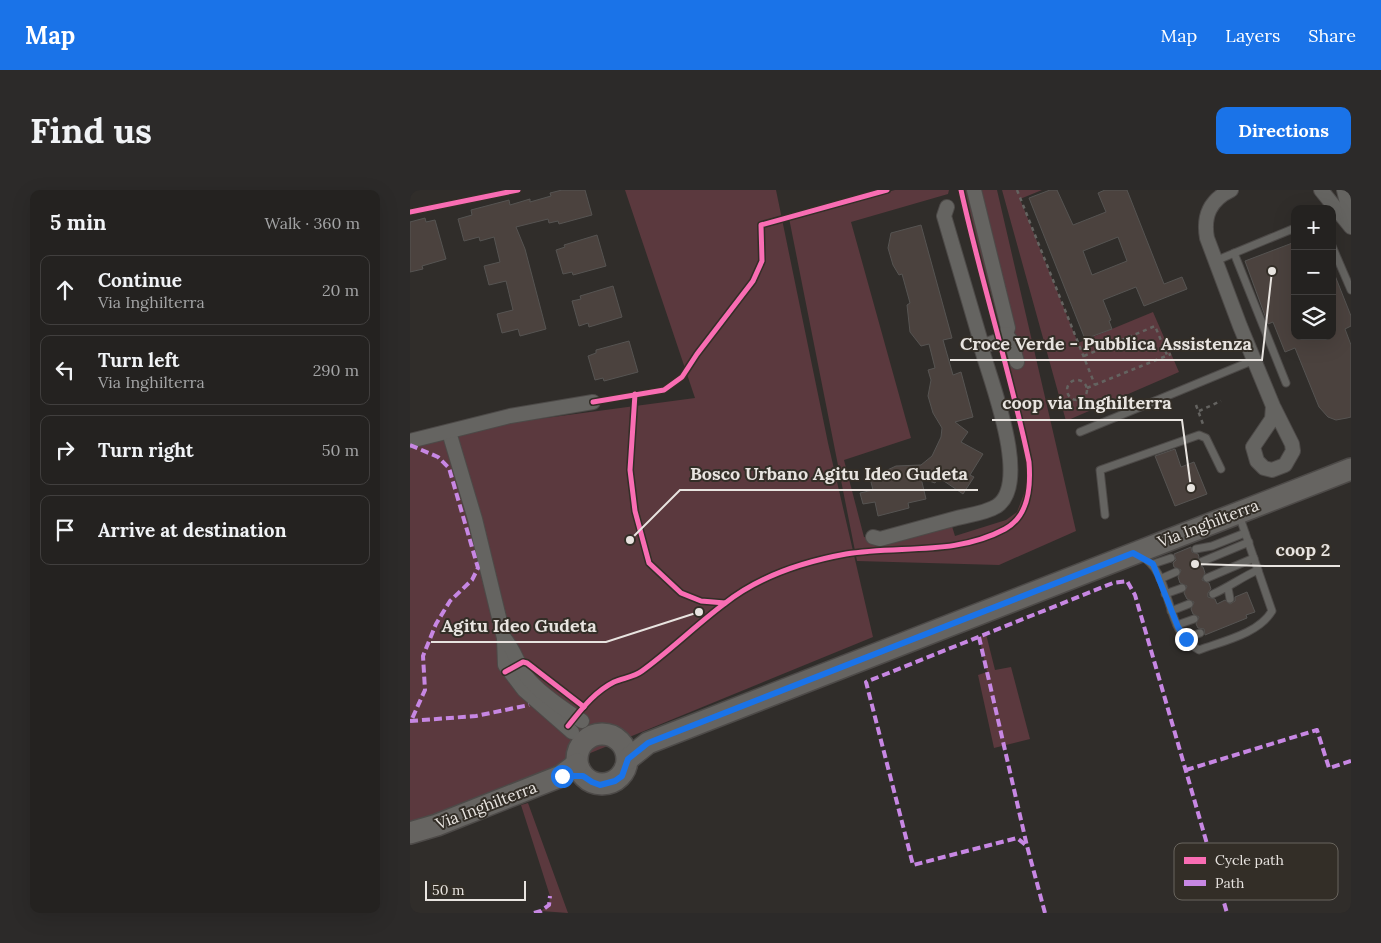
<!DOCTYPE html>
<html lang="en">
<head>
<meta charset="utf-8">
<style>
	:root { --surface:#242220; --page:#2c2a29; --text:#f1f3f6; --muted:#a3a4a5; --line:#413f3e; --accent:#1a73e8 }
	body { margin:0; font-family:Lora,serif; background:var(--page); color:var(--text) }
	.controls { position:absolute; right:15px; top:15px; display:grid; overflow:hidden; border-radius:10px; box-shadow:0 5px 20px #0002 }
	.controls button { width:45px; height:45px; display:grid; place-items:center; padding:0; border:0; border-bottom:1px solid var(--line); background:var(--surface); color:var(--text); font:25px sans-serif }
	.scale { position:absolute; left:15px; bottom:12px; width:101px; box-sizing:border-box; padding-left:5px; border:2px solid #e8e4e0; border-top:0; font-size:14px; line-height:18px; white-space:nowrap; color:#e8e4e0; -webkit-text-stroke:4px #332e27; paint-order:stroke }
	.stop { position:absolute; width:15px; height:15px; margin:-11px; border:4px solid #1a73e8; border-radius:50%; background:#fff }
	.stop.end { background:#1a73e8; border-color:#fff; box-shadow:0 1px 5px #0008 }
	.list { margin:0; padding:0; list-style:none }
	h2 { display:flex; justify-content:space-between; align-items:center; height:65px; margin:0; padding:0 20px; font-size:21px }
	h2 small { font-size:16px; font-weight:400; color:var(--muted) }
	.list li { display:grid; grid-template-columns:32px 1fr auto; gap:15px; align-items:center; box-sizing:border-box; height:70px; margin:0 10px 10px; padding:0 10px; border:1px solid var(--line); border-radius:10px }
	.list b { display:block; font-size:19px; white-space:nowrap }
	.list p { margin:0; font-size:16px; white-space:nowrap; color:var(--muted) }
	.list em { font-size:16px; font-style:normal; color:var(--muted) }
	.icon { flex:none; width:28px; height:28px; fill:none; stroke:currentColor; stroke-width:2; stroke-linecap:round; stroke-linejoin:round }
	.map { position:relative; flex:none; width:941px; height:723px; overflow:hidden; border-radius:10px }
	header { display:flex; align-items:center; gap:30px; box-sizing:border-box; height:70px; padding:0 25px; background:var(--accent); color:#fff }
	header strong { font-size:24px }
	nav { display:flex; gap:28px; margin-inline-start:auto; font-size:18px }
	.intro { display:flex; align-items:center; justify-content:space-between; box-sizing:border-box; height:120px; padding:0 30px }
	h1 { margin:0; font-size:35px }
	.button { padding:12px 22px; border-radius:10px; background:var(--accent); color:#fff; font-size:18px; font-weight:700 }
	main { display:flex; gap:30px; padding:0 30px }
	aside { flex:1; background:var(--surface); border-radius:10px; box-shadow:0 5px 20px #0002 }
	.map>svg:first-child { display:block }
	.green { fill:#5b393e }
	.building { fill:#4b423e; stroke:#565452; fill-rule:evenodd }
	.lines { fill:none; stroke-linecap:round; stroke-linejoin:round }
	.service-casing { stroke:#4d4a48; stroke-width:9 }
	.minor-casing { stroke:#4d4a48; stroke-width:16 }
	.primary-casing { stroke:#4d4a48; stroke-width:24 }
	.path { stroke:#646360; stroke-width:2.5; stroke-dasharray:4 4; stroke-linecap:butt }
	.service { stroke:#656461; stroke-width:7 }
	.minor { stroke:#656461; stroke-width:14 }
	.primary { stroke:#666461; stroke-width:21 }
	.quiet { stroke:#c787e3; stroke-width:4; stroke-dasharray:8 4; stroke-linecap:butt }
	.cycleway-casing { stroke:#332e27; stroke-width:8 }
	.cycleway { stroke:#f96db3; stroke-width:5 }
	.route { stroke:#1a73e8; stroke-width:6 }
	.labels { text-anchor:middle; stroke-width:4; stroke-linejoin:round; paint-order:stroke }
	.street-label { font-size:16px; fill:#e8e4e0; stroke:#332e27 }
	.key { fill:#332e27; stroke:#69655e; stroke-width:1 }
	.key-label { font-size:14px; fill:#e8e4e0 }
	.leader { fill:none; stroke:#e8e4e0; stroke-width:2 }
	.callout-dot { fill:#e8e4e0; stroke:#332e27; stroke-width:2 }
	.callout-label { font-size:18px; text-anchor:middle; font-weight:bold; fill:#e8e4e0; stroke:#332e27; stroke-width:4; stroke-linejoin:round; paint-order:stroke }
</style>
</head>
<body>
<header>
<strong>Map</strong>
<nav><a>Map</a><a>Layers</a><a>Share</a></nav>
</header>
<div class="intro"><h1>Find us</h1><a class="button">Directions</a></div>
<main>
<aside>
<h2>5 min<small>Walk · 360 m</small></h2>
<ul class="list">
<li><svg class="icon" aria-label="ahead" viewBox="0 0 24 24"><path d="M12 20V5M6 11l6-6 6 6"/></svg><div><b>Continue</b><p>Via Inghilterra</p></div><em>20 m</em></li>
<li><svg class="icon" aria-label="left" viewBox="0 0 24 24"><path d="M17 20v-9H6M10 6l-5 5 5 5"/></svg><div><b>Turn left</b><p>Via Inghilterra</p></div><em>290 m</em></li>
<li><svg class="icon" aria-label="right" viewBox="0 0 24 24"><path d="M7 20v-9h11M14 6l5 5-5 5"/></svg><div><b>Turn right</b></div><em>50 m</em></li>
<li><svg class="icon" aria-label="arrive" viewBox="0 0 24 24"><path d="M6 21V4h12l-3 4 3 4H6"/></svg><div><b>Arrive at destination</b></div></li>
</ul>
</aside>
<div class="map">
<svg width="941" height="723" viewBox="0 0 941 723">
	<rect width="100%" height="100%" fill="#302d2a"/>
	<g class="green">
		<path d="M215 0H366L418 253 463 447 27 626 0 634V250L23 243 285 208Z"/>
		<path d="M485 0H539L538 4 441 32 501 248 434 270 454 347 470 349 540 330 545 346 596 330 607 322 617 296V274L612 248 551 0H587L666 341 589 375 447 371 379 28Z"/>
		<path d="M592 0H632L610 9 668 153 743 122 769 182 656 231Z"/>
		<path d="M576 444 585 480 601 477 620 549 584 558 568 485 577 482 569 447Z"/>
		<path d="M118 613 158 723 131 721 139 715 140 706 111 615Z"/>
	</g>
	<g class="building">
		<path d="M152 0H175L182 25 149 34 148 31 139 33 138 29 106 37 115 59 136 139 110 146 108 139 92 143 87 124 103 120 96 91 79 95 74 76 90 72 84 47 70 51 69 47 54 51 48 29 62 25 61 20 99 10 100 15 120 9V12L141 6 140 3Z"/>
		<path d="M640 0H647L663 35 696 22 688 3 695 0H717L754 94 772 87 777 99 734 116 726 97 693 110 701 130 699 131 702 139 675 149 619 8ZM708 47 717 71 682 85 673 61Z"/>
		<path d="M15 28 16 32 25 30 36 69 12 76 13 79 0 82V32Z"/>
		<path d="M511 35 542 148 533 150 543 185 551 182 563 227 545 232 558 242 551 252 573 264 560 285 564 287 553 304 528 287 525 293 511 288 516 309 498 313 499 318 468 326 465 312 453 314 450 303 463 300 460 288 486 276 511 275 522 266 531 247 532 238 523 223 518 206 521 190 518 180 525 178 519 154 511 156 500 142 497 115 500 113 492 84 489 85 483 75 478 58 481 43Z"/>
		<path d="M187 45 196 76 163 85 162 82 153 84 146 60 155 57 154 55Z"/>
		<path d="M885 52V146H922V78L941 126V136L935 139 941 155V227L937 228 926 230 918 227 909 217 885 158 875 162 863 132 858 134 835 71Z"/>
		<path d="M203 96 212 127 179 137 178 133 169 136 162 111 171 109 170 106Z"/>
		<path d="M219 151 228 182 194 191 193 188 185 190 178 166 186 163V160Z"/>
		<path d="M765 259 771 277 784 272 797 304 765 316 745 266Z"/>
		<path d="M781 357 782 362 788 364 789 367 786 374 793 377 795 383 792 390 799 393 801 399 798 403V407L805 409 807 414 815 410 820 414 825 411V407L837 402 845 422 836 425 837 428 795 445 794 439 788 438 786 434 789 427 783 424 781 419 784 412 777 409 774 403 777 396 770 393 768 387 771 380 764 377 763 373 766 370 764 364Z"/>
	</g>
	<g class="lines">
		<g class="service-casing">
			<g id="service">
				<path d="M922 56 941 100"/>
				<path d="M824 63 876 193"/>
				<path d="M805 71 885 38"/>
				<path d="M670 242 844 170"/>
				<path d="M695 325 690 280 789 245 796 248 811 279"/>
				<path d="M786 359 802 356 835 343"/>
				<path d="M730 366C764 381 753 443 789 460 813 451 848 444 862 421L829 325"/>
				<path d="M791 372 839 352"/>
				<path d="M743 374 761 368"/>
				<path d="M797 388 844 368"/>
				<path d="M750 389 766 382"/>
				<path d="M818 398 820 409"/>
				<path d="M755 404 772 398"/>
				<path d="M803 404C819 397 832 387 848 380"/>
				<path d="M761 421 779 414"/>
				<path d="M767 435 784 429"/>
				<path d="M775 449 790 443"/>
			</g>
		</g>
		<g class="minor-casing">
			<g id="minor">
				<path d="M564 0 598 138 596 144 601 151 607 172"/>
				<path d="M821 0C800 10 793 26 797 48L830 136 863 216 882 254 883 261 875 275 862 280 854 278 847 271 843 257 862 229 863 216"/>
				<path d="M911 0 941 37"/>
				<path d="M934 0 941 31"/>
				<path d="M537 17 534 26 571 152 574 156 590 150 596 144"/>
				<path d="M39 242 65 329 94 448 95 475 114 500 162 542"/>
				<path d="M0 251 100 226 183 212"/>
				<path d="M463 347 470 349C495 342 521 335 547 328 559 325 576 323 587 316 621 293 581 192 572 160L574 156"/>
				<path d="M94 448C104 459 107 473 116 486 127 501 155 520 172 531"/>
			</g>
		</g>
		<g class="primary-casing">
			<g id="primary">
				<circle cx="192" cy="569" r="25"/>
				<path d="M218 569 238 553 941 279"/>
				<path d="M0 643 27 635 151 586 167 574"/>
			</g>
		</g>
		<g class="path">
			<path d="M607 0 685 195"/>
			<path d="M674 166 745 136 757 165"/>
			<circle cx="667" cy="200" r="10"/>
			<path d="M677 198 761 164"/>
			<path d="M786 215 794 237"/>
			<path d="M789 221 811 211"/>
		</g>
		<use href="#service" class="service"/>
		<use href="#minor" class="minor"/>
		<use href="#primary" class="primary"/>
		<g class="quiet">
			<path d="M0 255 28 267 39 278 68 378 62 390 40 411 26 434 13 466 15 500 1 531"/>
			<path d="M569 447 617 656"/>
			<path d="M0 531 66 526 119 515"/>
			<path d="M776 580 907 540 919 578 941 571"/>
			<path d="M124 723 131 721 139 715 140 706"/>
			<path d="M635 723 617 656 607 648 503 675 456 492 703 393 717 391 725 405 817 723"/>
		</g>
		<g class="cycleway-casing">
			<g id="cycleway">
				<path d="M0 22 108 0"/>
				<path d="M225 204 220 280 225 321 239 373 271 403 291 411 315 413"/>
				<path d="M183 212 254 200 272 187 287 164 343 91 352 71 351 35 477 0"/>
				<path d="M95 482 113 472 117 473 174 517"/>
				<path d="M158 536C171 520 184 502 204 492 213 488 224 487 232 481 261 460 286 435 314 414 349 386 392 372 436 364 490 355 545 366 595 339 619 326 621 297 619 272 600 181 571 91 551 0"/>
			</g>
		</g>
		<use href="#cycleway" class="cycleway"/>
	</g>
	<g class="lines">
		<path class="route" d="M152 586H173L182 592 190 595 205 591 212 586 218 569 238 553 723 363 743 374 768 437 776 449"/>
	</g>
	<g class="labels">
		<g class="street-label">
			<text transform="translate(798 333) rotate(-21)" y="6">Via Inghilterra</text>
			<text transform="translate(76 615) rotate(-21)" y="6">Via Inghilterra</text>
		</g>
	</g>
	<rect x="764" y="653" width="164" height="57" rx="8" class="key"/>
	<rect x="774" y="667" width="22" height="7" fill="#f96db3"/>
	<rect x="774" y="690" width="22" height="6" fill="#c787e3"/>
	<g class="key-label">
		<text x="805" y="675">Cycle path</text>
		<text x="805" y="698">Path</text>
	</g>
	<path class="leader" d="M862 81L852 170H540M781 298L772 230H582M220 350L270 300H568M785 374L855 376H930M289 422L196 452H21"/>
	<g class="callout-dot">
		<circle cx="862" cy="81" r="5"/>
		<circle cx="781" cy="298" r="5"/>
		<circle cx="220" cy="350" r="5"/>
		<circle cx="785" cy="374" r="5"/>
		<circle cx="289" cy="422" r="5"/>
	</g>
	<g class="callout-label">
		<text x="696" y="160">Croce Verde - Pubblica Assistenza</text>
		<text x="677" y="219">coop via Inghilterra</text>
		<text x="419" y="290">Bosco Urbano Agitu Ideo Gudeta</text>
		<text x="893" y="366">coop 2</text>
		<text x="109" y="442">Agitu Ideo Gudeta</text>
	</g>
</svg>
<div class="controls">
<button>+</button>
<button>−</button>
<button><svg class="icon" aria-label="layers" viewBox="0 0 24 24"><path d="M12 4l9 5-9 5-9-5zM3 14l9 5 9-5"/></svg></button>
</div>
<div class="scale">50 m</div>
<div class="stop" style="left:152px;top:586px"></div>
<div class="stop end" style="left:776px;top:449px"></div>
</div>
</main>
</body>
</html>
